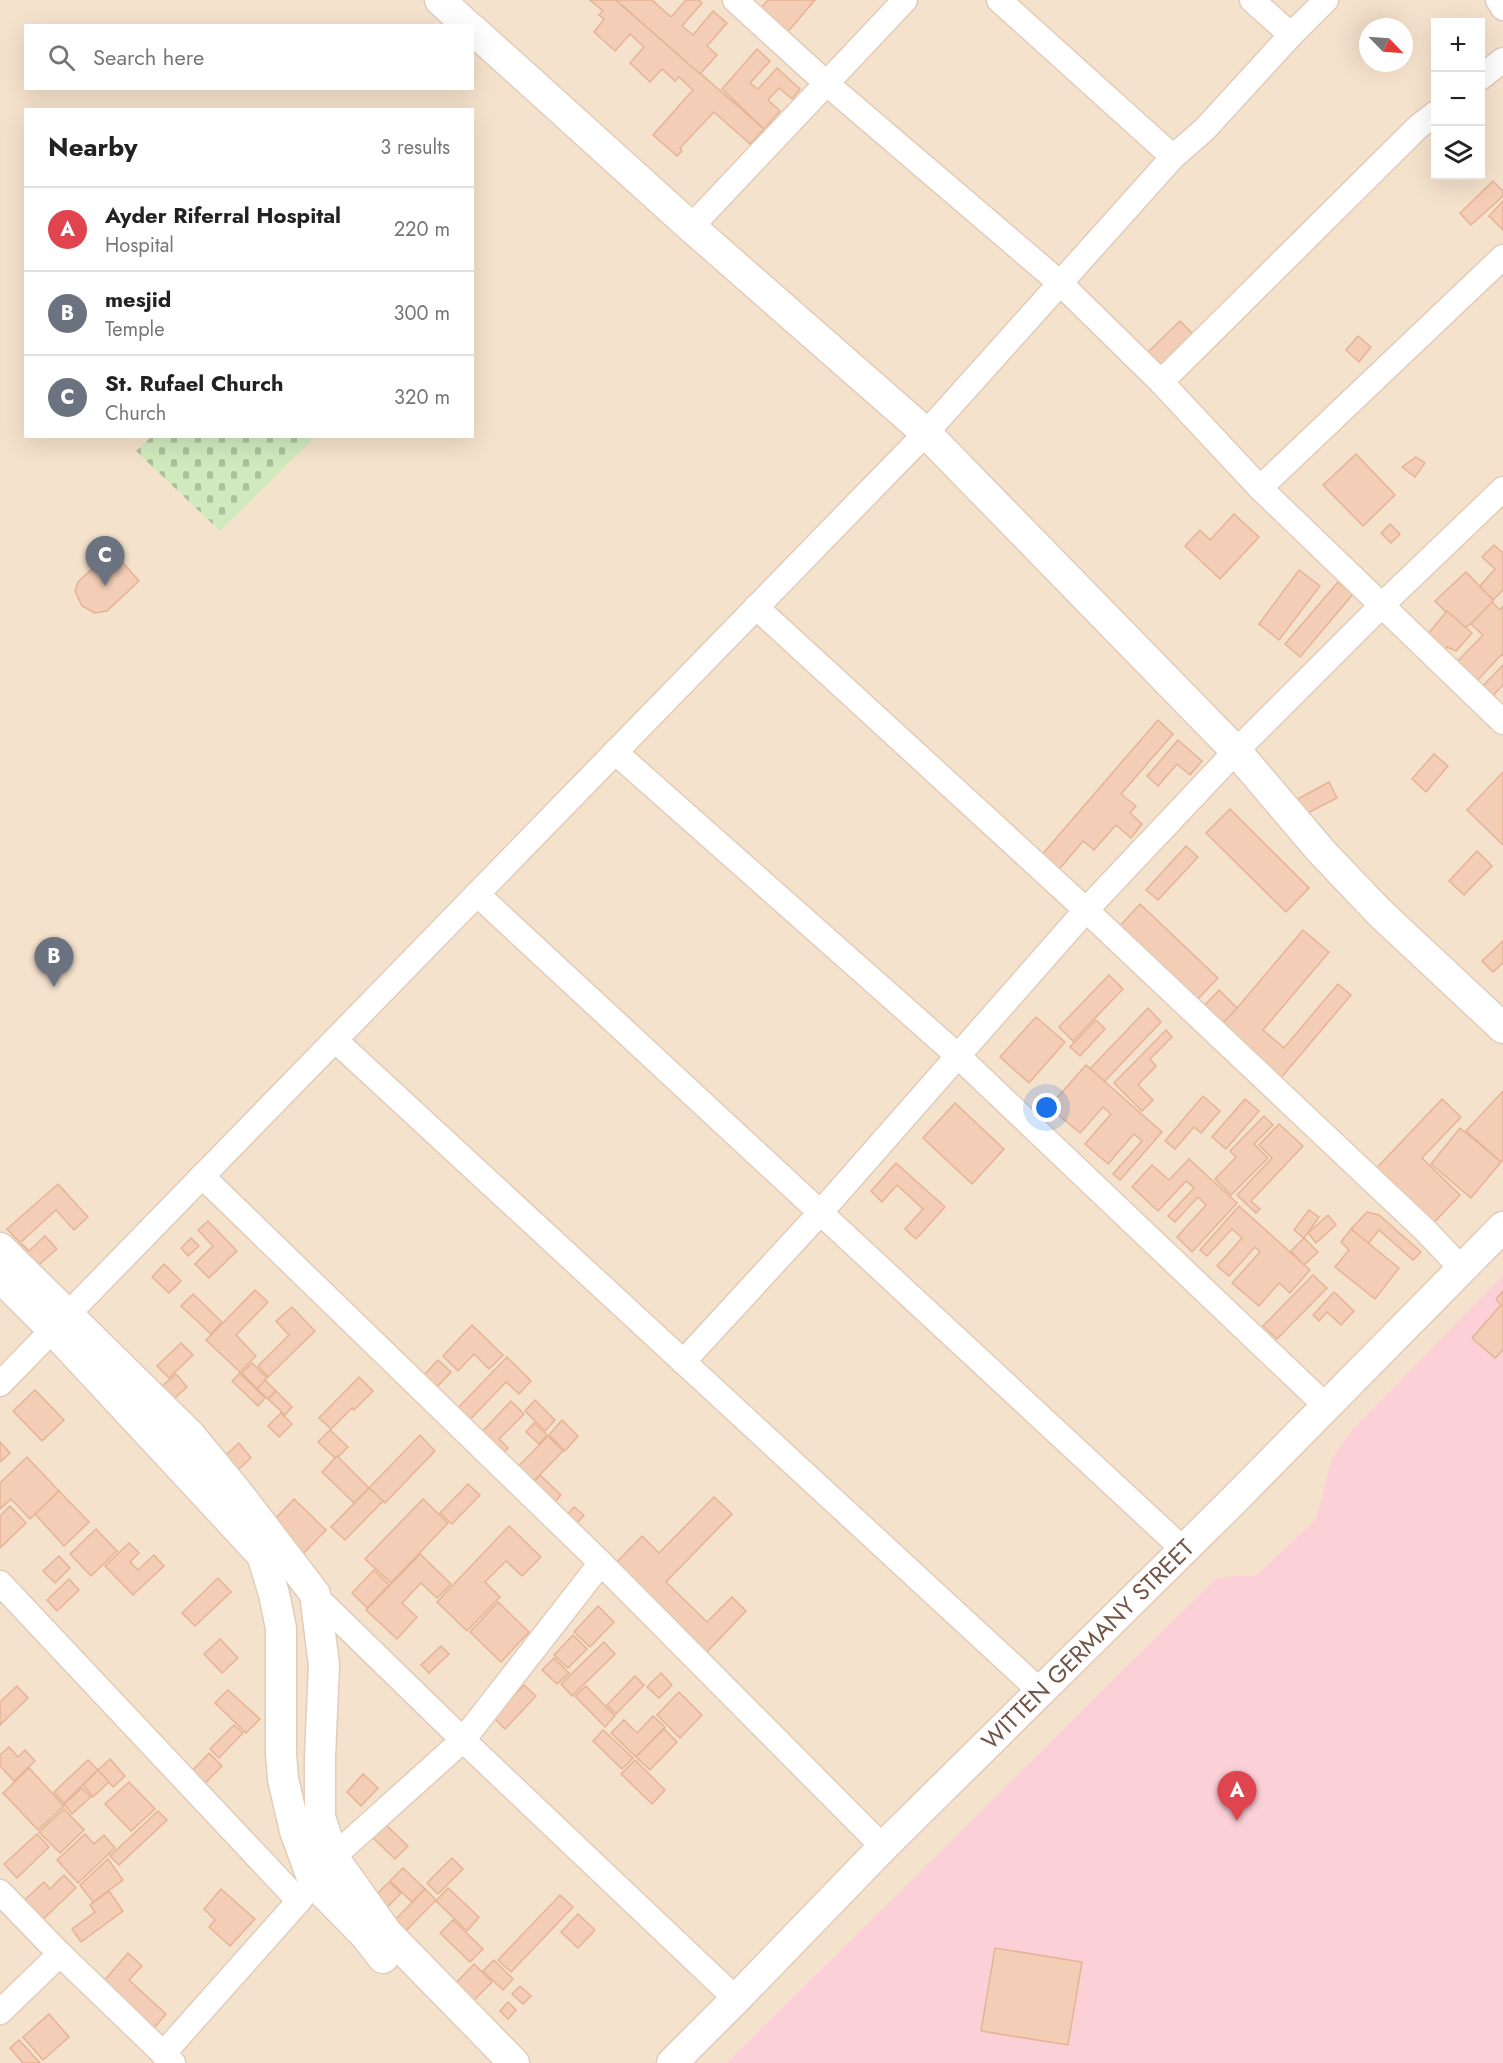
<!DOCTYPE html>
<html lang="en">
<head>
<meta charset="utf-8">
<style>
	:root { --surface:#fff; --page:#f2f2f2; --text:#222; --muted:#767676; --line:#e0e0e0; --accent:#0f766e }
	body { margin:0; font-family:Jost,sans-serif; background:var(--page); color:var(--text) }
	.controls { position:absolute; right:18px; top:18px; display:grid; overflow:hidden; border-radius:0px; box-shadow:0 6px 24px #0002 }
	.controls button { width:54px; height:54px; display:grid; place-items:center; padding:0; border:0; border-bottom:2px solid var(--line); background:var(--surface); color:var(--text); font:30px sans-serif }
	.compass { position:absolute; left:1359px; top:18px; width:54px; height:54px; border-radius:50%; background:var(--surface); box-shadow:0 6px 24px #0002; rotate:115deg }
	.you { position:absolute; left:1047px; top:1108px; width:21px; height:21px; margin:-15px; border:4px solid #fff; border-radius:50%; background:#1a73e8; box-shadow:0 0 0 9px #1a73e833 }
	.badge { display:grid; place-items:center; width:39px; height:39px; border-radius:50%; background:var(--accent); color:#fff; font-size:20px; font-weight:700 }
	.pin { position:absolute; translate:-50% -50px; filter:drop-shadow(0 2px 3px #0008) }
	.pin::after { content:''; position:absolute; top:32px; width:21px; height:18px; background:inherit; clip-path:polygon(0 0,100% 0,50% 100%) }
	.list { margin:0; padding:0; list-style:none }
	h2 { display:flex; justify-content:space-between; align-items:center; height:78px; margin:0; padding:0 24px; font-size:26px }
	h2 small { font-size:20px; font-weight:400; color:var(--muted) }
	.list li { display:grid; grid-template-columns:39px 1fr auto; gap:18px; align-items:center; box-sizing:border-box; height:84px; padding:0 24px; border-top:2px solid var(--line) }
	.list b { display:block; font-size:22px; white-space:nowrap }
	.list p { margin:0; font-size:20px; white-space:nowrap; color:var(--muted) }
	.list em { font-size:20px; font-style:normal; color:var(--muted) }
	.icon { flex:none; width:33px; height:33px; fill:none; stroke:currentColor; stroke-width:2; stroke-linecap:round; stroke-linejoin:round }
	.map { position:relative; flex:none; width:1503px; height:2063px; overflow:hidden }
	.search { position:absolute; background:var(--surface); box-shadow:0 6px 24px #0002; left:24px; top:24px; width:450px; height:66px; display:flex; align-items:center; gap:15px; box-sizing:border-box; padding:0 21px; border-radius:0px; color:var(--muted); font-size:22px }
	.panel { position:absolute; background:var(--surface); box-shadow:0 6px 24px #0002; left:24px; top:108px; width:450px; height:330px; border-radius:0px }
	.map>svg:first-child { display:block }
	.residential { fill:#f5e2cc; fill-rule:evenodd }
	.medical { fill:#fbd1d7 }
	.cemetery { fill:url(#cemetery-stones) }
	.building { fill:#f3cdb5; stroke:#e6b395; stroke-width:1.5 }
	.lines { fill:none; stroke-linecap:round; stroke-linejoin:round }
	.minor-casing { stroke:#e1ccba; stroke-width:27 }
	.tertiary-casing { stroke:#e1ccba; stroke-width:33 }
	.minor { stroke:#fff; stroke-width:24 }
	.tertiary { stroke:#fff; stroke-width:30 }
	.labels { text-anchor:middle; stroke-width:5; stroke-linejoin:round; paint-order:stroke }
	.street-label { font-size:24px; fill:#735546; stroke:#fff4e5 }
</style>
</head>
<body>
<div class="map">
<svg width="1503" height="2063" viewBox="0 0 1503 2063">
	<defs>
		<pattern id="cemetery-stones" width="16" height="16" patternUnits="userSpaceOnUse" patternTransform="scale(1.5)"><rect width="16" height="16" fill="#d0eabd"/><path d="M2 7V4a2 2 0 0 1 4 0v3zM10 15v-3a2 2 0 0 1 4 0v3z" fill="#adc09b"/></pattern>
	</defs>
	<rect width="100%" height="100%" fill="#fdf0de"/>
	<path class="residential" d="M0 0H1503V2063H0ZM1436 22H1480V176H1436ZM26 26H472V88H26ZM1368 27H1404V63H1368ZM26 110H472V436H26Z"/>
	<path class="medical" d="M1503 1275V2063H727L1215 1579 1233 1576H1256L1316 1519 1332 1458 1352 1430Z"/>
	<path class="cemetery" d="M151 437V436L315 437 220 531 136 451Z"/>
	<g class="building">
		<path d="M590 0H616L764 129 750 144 714 112 680 148 682 151 677 156 653 135 693 90 679 77 675 81 662 69 650 82 630 63 644 47 630 34 615 51 594 32 604 19 599 15 603 11Z"/>
		<path d="M616 0H652L671 17 686 0H699L702 3 682 26 693 35 713 11 727 23 707 46 717 55 700 74Z"/>
		<path d="M768 0H815L786 34 759 10Z"/>
		<path d="M757 49 770 61 750 83 758 89 777 68 800 89 792 99 779 88 768 100 780 111 764 129 722 89Z"/>
		<path d="M1493 181 1503 191V196L1471 225 1460 213Z"/>
		<path d="M1503 201V230L1489 216Z"/>
		<path d="M1180 321 1195 336 1163 368 1148 352Z"/>
		<path d="M1358 336 1371 347 1359 362 1346 350Z"/>
		<path d="M1356 454 1395 495 1363 526 1323 485Z"/>
		<path d="M1416 457 1425 463 1415 477 1402 467Z"/>
		<path d="M1234 514 1259 537 1220 579 1185 546 1200 530 1210 540Z"/>
		<path d="M1390 524 1400 534 1391 543 1381 533Z"/>
		<path d="M1494 545 1503 553V590L1493 600 1479 587 1495 569 1482 557Z"/>
		<path d="M112 550 139 581 107 611 95 613 82 606 75 591 78 582Z"/>
		<path d="M1299 570 1320 586 1279 640 1259 624Z"/>
		<path d="M1466 572 1493 600V603L1471 624 1462 629 1435 601Z"/>
		<path d="M1338 582 1353 594 1300 657 1285 644Z"/>
		<path d="M1492 602 1500 610 1503 606V656L1501 655 1473 685 1453 666 1483 635 1471 624Z"/>
		<path d="M1447 611 1472 633 1456 651 1447 647 1441 655 1423 640Z"/>
		<path d="M1503 665V685L1489 700 1479 690Z"/>
		<path d="M1158 720 1173 734 1121 794 1136 806 1130 813 1142 824 1131 838 1116 825 1094 850 1083 841 1057 872 1040 857Z"/>
		<path d="M1178 740 1202 761 1190 775 1177 764 1158 786 1147 776Z"/>
		<path d="M1434 754 1448 766 1426 792 1412 779Z"/>
		<path d="M1503 772V845L1467 810Z"/>
		<path d="M1329 782 1337 798 1298 818 1290 803Z"/>
		<path d="M1230 809 1309 888 1286 912 1206 833Z"/>
		<path d="M1186 846 1198 857 1158 900 1146 890Z"/>
		<path d="M1477 851 1492 866 1464 895 1449 881Z"/>
		<path d="M1140 904 1218 978 1194 1003 1116 930Z"/>
		<path d="M1303 930 1329 952 1263 1030 1284 1048 1338 984 1351 995 1280 1079 1220 1026 1237 1008Z"/>
		<path d="M1503 941V963L1493 972 1482 961Z"/>
		<path d="M1109 975 1123 989 1073 1041 1059 1027Z"/>
		<path d="M1219 990 1237 1008 1220 1026 1202 1008Z"/>
		<path d="M1148 1008 1161 1022 1104 1082 1090 1069Z"/>
		<path d="M1036 1017 1065 1042 1029 1083 1000 1057Z"/>
		<path d="M1096 1020 1105 1029 1080 1056 1070 1047Z"/>
		<path d="M1166 1030 1172 1037 1150 1059 1156 1066 1138 1085 1153 1100 1142 1111 1114 1083Z"/>
		<path d="M1086 1065 1162 1132 1120 1180 1113 1174 1142 1141 1134 1134 1108 1164 1085 1144 1111 1114 1103 1107 1080 1133 1049 1107Z"/>
		<path d="M1503 1091V1160L1501 1162 1466 1131Z"/>
		<path d="M1203 1096 1220 1111 1201 1133 1194 1127 1175 1149 1165 1141Z"/>
		<path d="M1245 1099 1259 1111 1226 1149 1212 1137Z"/>
		<path d="M1442 1099 1461 1117 1422 1158 1460 1195 1426 1231 1369 1176Z"/>
		<path d="M955 1103 1004 1149 972 1184 923 1138Z"/>
		<path d="M1264 1116 1273 1125 1254 1144 1268 1158 1231 1195 1215 1179 1236 1157 1230 1151Z"/>
		<path d="M1279 1124 1303 1146 1251 1201 1260 1209 1256 1213 1237 1195 1272 1158 1259 1145Z"/>
		<path d="M1460 1128 1501 1162 1471 1198 1431 1164Z"/>
		<path d="M1189 1159 1237 1203 1192 1252 1177 1237 1206 1205 1198 1197 1175 1222 1168 1216 1194 1188 1186 1181 1158 1211 1132 1187 1152 1165 1169 1180Z"/>
		<path d="M896 1163 945 1207 916 1239 905 1229 923 1209 897 1185 882 1202 871 1191Z"/>
		<path d="M58 1184 88 1217 74 1230 56 1210 20 1243 7 1229Z"/>
		<path d="M1239 1206 1310 1270 1290 1293 1279 1283 1259 1306 1232 1283 1260 1252 1255 1247 1229 1276 1217 1266 1242 1238 1232 1229 1207 1256 1200 1250Z"/>
		<path d="M1309 1210 1319 1217 1304 1238 1294 1230Z"/>
		<path d="M1367 1212 1379 1215 1421 1252 1413 1260 1379 1230 1368 1244 1351 1229Z"/>
		<path d="M1328 1215 1336 1225 1316 1243 1308 1233Z"/>
		<path d="M208 1221 237 1251 209 1278 195 1264 213 1246 198 1230Z"/>
		<path d="M1351 1229 1399 1268 1375 1299 1335 1267 1349 1250 1341 1242Z"/>
		<path d="M45 1236 57 1249 28 1274 11 1254 22 1244 29 1251Z"/>
		<path d="M191 1238 199 1246 188 1256 181 1248Z"/>
		<path d="M1304 1238 1318 1252 1304 1265 1291 1251Z"/>
		<path d="M164 1264 181 1281 169 1293 152 1277Z"/>
		<path d="M1313 1275 1327 1288 1277 1339 1263 1326Z"/>
		<path d="M255 1290 268 1302 236 1335 256 1356 240 1372 206 1340Z"/>
		<path d="M1503 1291V1350L1495 1358 1472 1338 1501 1305 1496 1299Z"/>
		<path d="M1334 1292 1354 1311 1341 1325 1327 1312 1319 1321 1313 1315Z"/>
		<path d="M193 1294 222 1322 211 1334 181 1306Z"/>
		<path d="M292 1307 315 1331 268 1377 258 1366 289 1335 276 1321Z"/>
		<path d="M472 1325 503 1355 489 1369 474 1354 458 1371 443 1356Z"/>
		<path d="M181 1343 193 1355 169 1378 157 1366Z"/>
		<path d="M507 1357 531 1381 519 1394 506 1382 466 1424 454 1412Z"/>
		<path d="M438 1360 451 1372 434 1390 421 1378Z"/>
		<path d="M252 1363 267 1378 257 1389 242 1373Z"/>
		<path d="M240 1373 265 1398 258 1406 232 1381Z"/>
		<path d="M176 1374 187 1387 166 1406 154 1393Z"/>
		<path d="M359 1377 373 1391 354 1410 352 1408 331 1429 319 1418Z"/>
		<path d="M265 1380 276 1391 268 1399 257 1389Z"/>
		<path d="M35 1390 64 1420 42 1441 13 1411Z"/>
		<path d="M276 1391 292 1407 285 1415 268 1399Z"/>
		<path d="M535 1400 555 1420 545 1431 525 1411Z"/>
		<path d="M511 1401 524 1414 499 1439 508 1448 499 1457 478 1436Z"/>
		<path d="M281 1413 292 1424 279 1437 268 1426Z"/>
		<path d="M562 1420 578 1436 565 1451 549 1435Z"/>
		<path d="M534 1423 547 1435 539 1444 526 1432Z"/>
		<path d="M330 1430 348 1447 336 1459 318 1442Z"/>
		<path d="M420 1435 435 1451 385 1503 369 1488Z"/>
		<path d="M548 1436 563 1451 528 1487 513 1472Z"/>
		<path d="M0 1442 10 1453 0 1462Z"/>
		<path d="M239 1443 251 1458 232 1475 219 1461Z"/>
		<path d="M337 1456 369 1488 354 1503 322 1472Z"/>
		<path d="M27 1457 59 1491 30 1519 11 1499 0 1509V1483Z"/>
		<path d="M540 1475 561 1495 548 1509 527 1489Z"/>
		<path d="M468 1484 480 1495 452 1524 440 1513Z"/>
		<path d="M369 1488 383 1501 345 1540 331 1527Z"/>
		<path d="M59 1491 89 1522 64 1546 35 1514Z"/>
		<path d="M714 1497 732 1514 666 1582 707 1622 732 1597 746 1611 705 1654 614 1565 642 1536 659 1553Z"/>
		<path d="M294 1499 326 1530 304 1553 272 1522Z"/>
		<path d="M423 1499 448 1523 391 1583 365 1559Z"/>
		<path d="M10 1506 26 1523 0 1548V1516Z"/>
		<path d="M574 1507 584 1515 573 1528 563 1519Z"/>
		<path d="M509 1526 541 1557 522 1576 506 1561 485 1582 500 1597 467 1631 437 1602Z"/>
		<path d="M96 1529 117 1551 91 1576 70 1554Z"/>
		<path d="M129 1543 139 1553 130 1562 138 1570 154 1555 164 1566 133 1595 105 1566Z"/>
		<path d="M420 1554 451 1584 437 1598 421 1583 402 1603 417 1617 397 1639 366 1610Z"/>
		<path d="M59 1556 70 1568 55 1583 43 1571Z"/>
		<path d="M374 1570 389 1585 367 1608 352 1593Z"/>
		<path d="M218 1578 231 1592 195 1626 182 1613Z"/>
		<path d="M69 1579 79 1590 57 1611 47 1600Z"/>
		<path d="M498 1602 529 1632 501 1662 470 1632Z"/>
		<path d="M598 1606 614 1622 590 1647 574 1632Z"/>
		<path d="M573 1635 587 1649 568 1668 554 1655Z"/>
		<path d="M220 1639 238 1658 222 1673 204 1654Z"/>
		<path d="M604 1642 615 1654 572 1696 561 1684Z"/>
		<path d="M441 1646 449 1654 429 1673 421 1665Z"/>
		<path d="M554 1658 569 1673 557 1684 542 1670Z"/>
		<path d="M661 1673 672 1685 659 1698 647 1687Z"/>
		<path d="M635 1676 644 1685 616 1714 607 1705Z"/>
		<path d="M524 1685 536 1696 505 1729 493 1717Z"/>
		<path d="M17 1686 28 1698 0 1725V1702Z"/>
		<path d="M586 1686 615 1716 605 1727 575 1696Z"/>
		<path d="M228 1690 260 1719 246 1733 215 1703Z"/>
		<path d="M679 1692 702 1715 680 1738 657 1715Z"/>
		<path d="M653 1716 665 1727 636 1757 611 1733 624 1720 637 1733Z"/>
		<path d="M234 1725 243 1733 219 1758 210 1749Z"/>
		<path d="M664 1729 677 1742 650 1770 636 1757Z"/>
		<path d="M603 1730 633 1758 622 1769 593 1741Z"/>
		<path d="M9 1747 18 1757 25 1750 35 1761 14 1781 0 1766V1755Z"/>
		<path d="M209 1753 222 1766 202 1786 190 1773Z"/>
		<path d="M110 1759 125 1776 113 1787 98 1770Z"/>
		<path d="M88 1760 98 1770 64 1803 54 1792Z"/>
		<path d="M635 1760 665 1790 652 1804 621 1774Z"/>
		<path d="M29 1768 64 1806 38 1830 3 1793Z"/>
		<path d="M98 1770 109 1782 93 1797 83 1785Z"/>
		<path d="M363 1774 378 1788 361 1806 347 1792Z"/>
		<path d="M129 1782 155 1809 131 1831 105 1804Z"/>
		<path d="M82 1788 91 1797 72 1814 64 1804Z"/>
		<path d="M64 1809 84 1830 60 1853 39 1832Z"/>
		<path d="M158 1811 167 1820 119 1865 110 1856Z"/>
		<path d="M386 1825 408 1846 395 1859 373 1838Z"/>
		<path d="M37 1834 49 1847 17 1878 4 1864Z"/>
		<path d="M85 1834 94 1844 104 1835 115 1848 78 1883 57 1860Z"/>
		<path d="M452 1858 463 1869 438 1894 427 1883Z"/>
		<path d="M108 1859 123 1880 93 1902 80 1885Z"/>
		<path d="M403 1868 425 1889 412 1902 390 1881Z"/>
		<path d="M64 1875 76 1888 37 1925 19 1905 44 1882 50 1889Z"/>
		<path d="M389 1882 401 1893 381 1914 369 1902Z"/>
		<path d="M448 1888 479 1917 467 1931 436 1901Z"/>
		<path d="M221 1889 255 1919 230 1946 209 1927 215 1920 204 1909Z"/>
		<path d="M425 1889 436 1900 403 1934 392 1923Z"/>
		<path d="M109 1891 123 1911 81 1942 72 1929 95 1912 90 1905Z"/>
		<path d="M560 1895 573 1907 511 1972 498 1960Z"/>
		<path d="M578 1914 595 1930 578 1948 561 1932Z"/>
		<path d="M453 1920 483 1949 470 1962 440 1933Z"/>
		<path d="M995 1948 1082 1962 1068 2045 981 2031Z"/>
		<path d="M128 1953 142 1966 129 1980 166 2014 154 2028 103 1982Z"/>
		<path d="M494 1960 513 1979 503 1990 483 1971Z"/>
		<path d="M474 1964 492 1982 470 2004 452 1987Z"/>
		<path d="M520 1986 531 1996 523 2004 512 1994Z"/>
		<path d="M508 2002 516 2010 508 2019 500 2011Z"/>
		<path d="M49 2014 69 2037 43 2060 23 2037Z"/>
		<path d="M19 2040 40 2063H23L10 2048Z"/>
	</g>
	<g class="lines">
		<g class="minor-casing">
			<g id="minor">
				<path d="M735 0 826 83 1060 283 1161 382 1418 127 1436 113"/>
				<path d="M999 0 1173 157"/>
				<path d="M1252 0 1291 35 1326 0"/>
				<path d="M1498 0 1503 8"/>
				<path d="M1480 78 1503 60"/>
				<path d="M691 227 905 0"/>
				<path d="M1161 382 1260 488 1503 722"/>
				<path d="M1260 488 1503 257"/>
				<path d="M756 607 1086 910 1426 1231 1461 1268"/>
				<path d="M615 752 957 1055 1326 1406"/>
				<path d="M477 894 1184 1550"/>
				<path d="M335 1040 1040 1691"/>
				<path d="M202 1176 601 1563 883 1847"/>
				<path d="M683 1362 820 1213 1086 910 1236 751 1382 605 1503 489"/>
				<path d="M0 1384 926 433 1173 157 1205 129 1291 35"/>
				<path d="M0 1583 299 1901"/>
				<path d="M309 1590 463 1740 736 1999"/>
				<path d="M0 1892 60 1954 173 2063"/>
				<path d="M0 2012 60 1954"/>
				<path d="M163 2054 299 1901 333 1857 463 1740 601 1563"/>
			</g>
		</g>
		<g class="tertiary-casing">
			<g id="tertiary">
				<path d="M440 0 468 26"/>
				<path d="M472 29 691 227 926 433 1236 751 1321 851 1379 912 1503 1028"/>
				<path d="M0 1248 190 1435 237 1492 315 1594 324 1665 320 1757V1817L333 1857 387 1933 514 2063"/>
				<path d="M0 1277 53 1330 262 1555 274 1594 281 1628V1754L283 1779 295 1831 314 1883 366 1936 383 1958"/>
				<path id="s1" d="M672 2063 736 1999 883 1847 1233 1501 1503 1227"/>
			</g>
		</g>
		<use href="#minor" class="minor"/>
		<use href="#tertiary" class="tertiary"/>
	</g>
	<g class="labels">
		<g class="street-label">
			<text dy="8" stroke="none"><textPath href="#s1" startOffset="590">WITTEN GERMANY STREET</textPath></text>
		</g>
	</g>
</svg>
<div class="controls">
<button>+</button>
<button>−</button>
<button><svg class="icon" aria-label="layers" viewBox="0 0 24 24"><path d="M12 4l9 5-9 5-9-5zM3 14l9 5 9-5"/></svg></button>
</div>
<svg class="compass" viewBox="-18 -18 36 36"><path d="M0-13l5 13h-10z" fill="#e53935"/><path d="M0 13l5-13h-10z" fill="#767676"/></svg>
<div class="you"></div>
<div class="pin badge" style="left:1237px;top:1821px;background:#e0444e">A</div>
<div class="pin badge" style="left:54px;top:987px;background:#6b7280">B</div>
<div class="pin badge" style="left:105px;top:586px;background:#6b7280">C</div>
<div class="search"><svg class="icon" aria-label="search" viewBox="0 0 24 24"><circle cx="10" cy="10" r="6"/><path d="M15 15l6 6"/></svg>Search here</div>
<section class="panel">
<h2>Nearby<small>3 results</small></h2>
<ul class="list">
<li><span class="badge" style="background:#e0444e">A</span><div><b>Ayder Riferral Hospital</b><p>Hospital</p></div><em>220 m</em></li>
<li><span class="badge" style="background:#6b7280">B</span><div><b>mesjid</b><p>Temple</p></div><em>300 m</em></li>
<li><span class="badge" style="background:#6b7280">C</span><div><b>St. Rufael Church</b><p>Church</p></div><em>320 m</em></li>
</ul>
</section>
</div>
</body>
</html>
